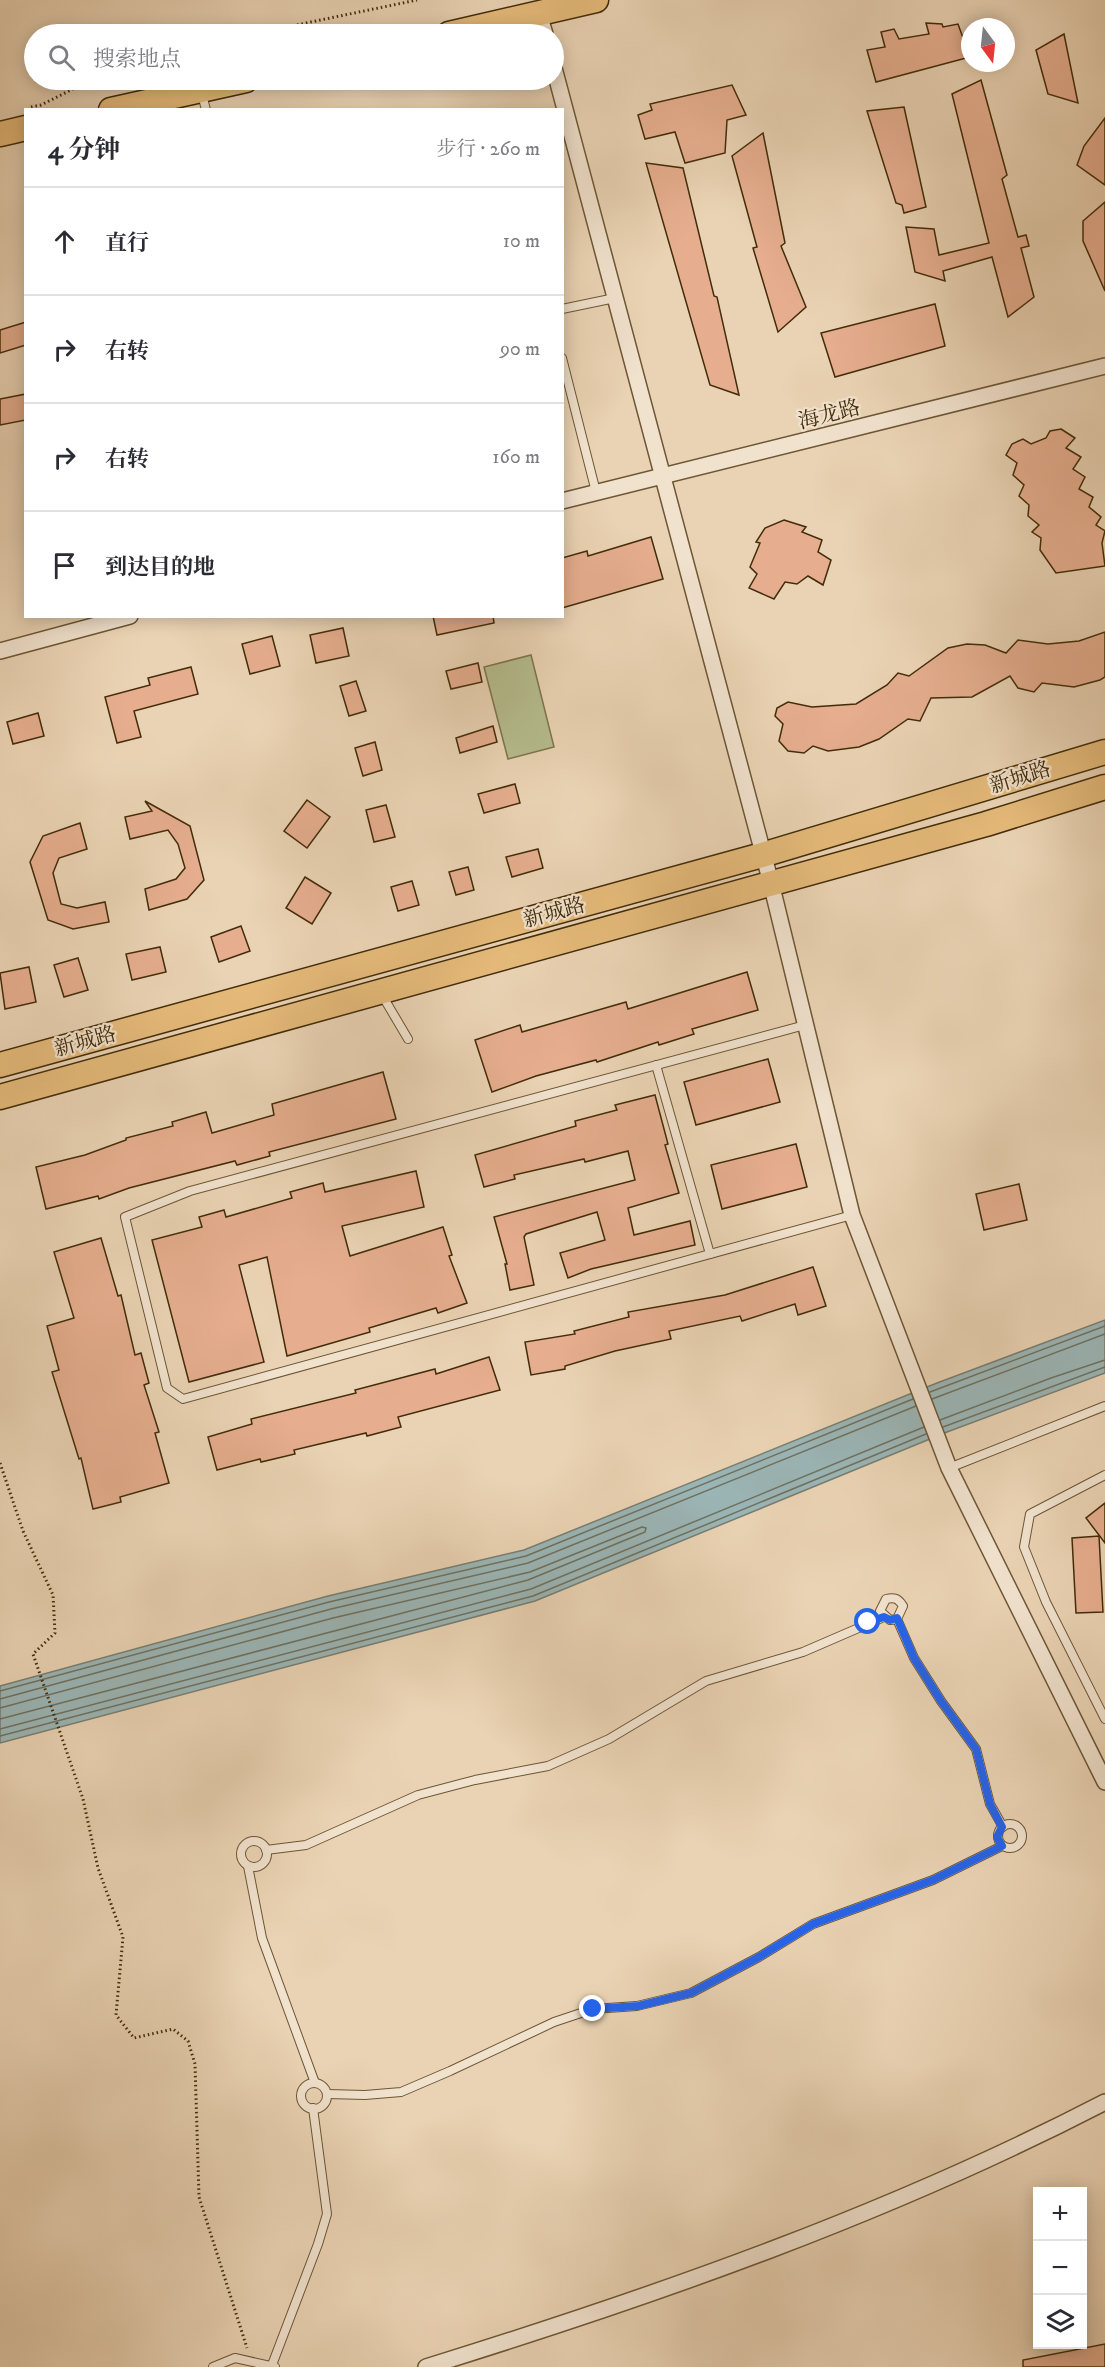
<!DOCTYPE html>
<html lang="zh">
<head>
<meta charset="utf-8">
<style>
	:root { --surface:#fff; --page:#f2f2f3; --text:#2b2b33; --muted:#7c7c81; --line:#e1e1e2 }
	body { margin:0; font-family:"IM FELL DW Pica","Noto Serif SC",serif; background:var(--page); color:var(--text) }
	.controls { position:absolute; right:18px; bottom:18px; display:grid; overflow:hidden; border-radius:0px; box-shadow:0 3px 15px #0003 }
	.controls button { width:54px; height:54px; display:grid; place-items:center; padding:0; border:0; border-bottom:2px solid var(--line); background:var(--surface); color:var(--text); font:30px sans-serif }
	.compass { position:absolute; left:961px; top:18px; width:54px; height:54px; border-radius:50%; background:var(--surface); box-shadow:0 3px 15px #0003; rotate:165deg }
	.stop { position:absolute; width:18px; height:18px; margin:-14px; border:4px solid #2563eb; border-radius:50%; background:#fff }
	.stop.end { background:#2563eb; border-color:#fff; box-shadow:0 2px 6px #0008 }
	.list { margin:0; padding:0; list-style:none }
	h2 { display:flex; justify-content:space-between; align-items:center; height:78px; margin:0; padding:0 24px; font-size:26px }
	h2 small { font-size:20px; font-weight:400; color:var(--muted) }
	.list li { display:grid; grid-template-columns:39px 1fr auto; gap:18px; align-items:center; box-sizing:border-box; height:108px; padding:0 24px; border-top:2px solid var(--line) }
	.list b { display:block; font-size:22px; white-space:nowrap }
	.list em { font-size:20px; font-style:normal; color:var(--muted) }
	.icon { flex:none; width:33px; height:33px; fill:none; stroke:currentColor; stroke-width:2; stroke-linecap:round; stroke-linejoin:round }
	.map { position:relative; flex:none; width:1105px; height:2367px; overflow:hidden }
	.search { position:absolute; background:var(--surface); box-shadow:0 3px 15px #0003; left:24px; top:24px; width:540px; height:66px; display:flex; align-items:center; gap:15px; box-sizing:border-box; padding:0 21px; border-radius:33px; color:var(--muted); font-size:22px }
	.panel { position:absolute; background:var(--surface); box-shadow:0 3px 15px #0003; left:24px; top:108px; width:540px; height:510px; border-radius:0px }
	.map>svg:first-child { display:block }
	.green { fill:#b5bc8e; stroke:#7c744c; stroke-width:1.5 }
	.water { fill:#9bb6b7; stroke:#777f72; stroke-width:1.5 }
	.lines { fill:none; stroke-linecap:round; stroke-linejoin:round }
	.shore { stroke:#6e7160; stroke-width:1.5 }
	.building { fill:#e6ae8f; stroke:#422c0a; stroke-width:1.5 }
	.lane-casing { stroke:#6c5634; stroke-width:10 }
	.street-casing { stroke:#6c5634; stroke-width:18 }
	.primary-casing { stroke:#422c0a; stroke-width:27 }
	.path { stroke:#422c0a; stroke-width:3; stroke-dasharray:1.5 3; stroke-linecap:butt }
	.lane { stroke:#f1e2ce; stroke-width:8 }
	.street { stroke:#f1e2ce; stroke-width:15 }
	.primary { stroke:#e5ba7a; stroke-width:24 }
	.route { stroke:#2563eb; stroke-width:8 }
	.labels { text-anchor:middle; stroke-width:4.5; stroke-linejoin:round; paint-order:stroke }
	.street-label { font-size:21px; fill:#422c0a; stroke:#f1e2ce }
</style>
</head>
<body>
<div class="map">
<svg width="1105" height="2367" viewBox="0 0 1105 2367">
	<rect width="100%" height="100%" fill="#ead3b4"/>
	<filter id="stains"><feTurbulence type="fractalNoise" baseFrequency=".00333" numOctaves="4"/><feColorMatrix values="0 0 0 0 .2 0 0 0 0 .09 0 0 0 0 .02 0 0 0 .5 -.17"/></filter>
	<radialGradient id="worn" r=".72"><stop offset=".6" stop-color="#630" stop-opacity="0"/><stop offset="1" stop-color="#630" stop-opacity=".3"/></radialGradient>
	<path class="green" d="M531 655 554 747 508 759 484 667Z"/>
	<path class="water" d="M1105 1320V1373L947 1432 535 1601 0 1743V1686L328 1596 524 1550 937 1383Z"/>
	<g class="lines">
		<g class="shore">
			<path d="M930 1392 1105 1326"/>
			<path d="M932 1399 1105 1334"/>
			<path d="M940 1420 1051 1378 1105 1360"/>
			<path d="M943 1427 1105 1367"/>
			<path d="M0 1691 329 1602 526 1556 913 1399"/>
			<path d="M0 1699 331 1609 528 1563 916 1406"/>
			<path d="M0 1708 333 1618 530 1572 642 1527 646 1528 645 1532 528 1580 0 1719"/>
			<path d="M0 1729 531 1589 924 1427"/>
			<path d="M0 1736 533 1596 926 1434"/>
		</g>
	</g>
	<g class="building">
		<path d="M926 23 942 24 943 27 958 24 970 57 876 82 867 50 885 47 881 32 894 29 899 39 929 34Z"/>
		<path d="M1064 34 1078 103 1048 94 1036 50Z"/>
		<path d="M981 80 1007 175 1002 179 1018 237 1026 235 1029 246 1021 248 1034 297 1008 317 992 257 943 271 945 281 915 272 906 227 934 229 939 255 989 243 952 94Z"/>
		<path d="M732 85 746 115 727 120 725 153 685 163 675 132 645 139 638 115 652 110 650 104Z"/>
		<path d="M904 107 926 207 904 213 902 205 896 203 867 111Z"/>
		<path d="M1105 118V185L1077 165 1084 146Z"/>
		<path d="M763 133 785 243 781 246 806 307 778 332 753 248 757 247 732 156Z"/>
		<path d="M646 163 683 168 714 296 717 297 739 395 710 385Z"/>
		<path d="M1105 202V291L1083 241V221Z"/>
		<path d="M935 304 945 346 835 377 821 333Z"/>
		<path d="M26 322V345L0 353V330Z"/>
		<path d="M26 394V420L0 425V399Z"/>
		<path d="M1061 429 1075 438 1066 448 1081 457 1073 469 1085 477 1079 489 1093 497 1089 507 1101 517 1096 525 1105 531 1102 543 1105 566 1056 573 1040 550 1041 538 1032 532 1039 525 1028 516 1029 505 1019 496 1024 485 1013 475 1017 463 1006 455 1012 444 1023 439 1031 444 1046 438 1050 431Z"/>
		<path d="M784 520 806 527 802 532 822 540 818 552 831 560 823 585 808 576 797 584 785 582 774 599 749 588 757 574 750 567 760 543 756 542 765 528Z"/>
		<path d="M651 537 663 579 562 608V558L587 551 588 556Z"/>
		<path d="M433 616H493L494 623 437 635Z"/>
		<path d="M343 628 349 656 316 663 310 635Z"/>
		<path d="M1105 632V677L1100 680 1074 687 1042 683 1034 692 1018 688 1010 676 972 697 931 698 920 721 908 719 879 739 859 747 828 751 813 746 804 753 788 751 779 741 783 724 775 716 777 708 788 702 812 707 856 704 887 685 898 673 909 676 948 648 967 644 985 645 1006 653 1018 640 1048 644 1079 641Z"/>
		<path d="M272 636 280 666 250 674 242 644Z"/>
		<path d="M478 663 482 682 451 689 446 671Z"/>
		<path d="M191 667 198 694 134 711 141 737 117 743 105 697 150 685 148 678Z"/>
		<path d="M356 681 366 711 349 716 340 686Z"/>
		<path d="M38 713 44 736 13 744 7 722Z"/>
		<path d="M493 726 497 742 460 753 456 738Z"/>
		<path d="M375 742 382 770 363 776 355 748Z"/>
		<path d="M515 784 520 803 484 813 478 794Z"/>
		<path d="M307 800 330 817 307 848 284 831Z"/>
		<path d="M145 801 190 826 204 880 187 899 149 910 145 889 176 879 185 868 178 844 168 830 130 839 125 817 152 811Z"/>
		<path d="M386 805 395 837 374 842 366 810Z"/>
		<path d="M80 823 87 849 59 858 53 873 61 904 77 908 105 902 109 922 73 929 48 920 30 862 43 836Z"/>
		<path d="M538 849 543 868 512 877 506 857Z"/>
		<path d="M468 867 474 890 456 895 449 872Z"/>
		<path d="M305 877 331 893 312 924 286 908Z"/>
		<path d="M412 881 419 905 398 911 391 887Z"/>
		<path d="M241 926 250 951 219 962 211 937Z"/>
		<path d="M160 947 166 972 132 980 126 954Z"/>
		<path d="M78 958 88 990 64 997 54 965Z"/>
		<path d="M29 967 36 1002 5 1009 0 973Z"/>
		<path d="M747 972 758 1010 692 1029 694 1034 659 1045 658 1042 597 1062 596 1060 536 1076 492 1092 475 1040 520 1025 522 1032 626 1002 628 1009Z"/>
		<path d="M768 1059 780 1102 696 1125 684 1082Z"/>
		<path d="M383 1072 396 1119 269 1152 270 1156 237 1165 235 1161 129 1188 99 1199 98 1196 46 1209 36 1167 85 1155 126 1140V1138L173 1126 172 1122 206 1112 212 1133 274 1115 272 1104Z"/>
		<path d="M655 1095 668 1144 665 1145 679 1193 628 1208 634 1235 690 1221 695 1245 591 1269 568 1278 560 1253 605 1240 597 1212 526 1234 524 1237 534 1285 510 1290 505 1264H507L494 1217 635 1180 628 1151 585 1162 584 1159 514 1175 515 1179 484 1187 475 1155 576 1126 575 1121 617 1110 615 1105Z"/>
		<path d="M796 1144 807 1187 722 1209 711 1165Z"/>
		<path d="M416 1171 424 1207 342 1226 350 1256 443 1227 452 1255 449 1256 467 1303 438 1313 436 1308 369 1328 370 1332 287 1356 267 1257 239 1265 264 1362 189 1382 152 1240 202 1227 199 1217 224 1210 226 1217 292 1198 290 1192 323 1183 325 1192Z"/>
		<path d="M1019 1184 1027 1220 984 1230 976 1194Z"/>
		<path d="M101 1238 118 1296 121 1295 135 1355 141 1353 149 1383 144 1385 159 1432 155 1433 169 1483 120 1497 121 1502 93 1509 81 1458 79 1459 52 1372 59 1370 47 1326 74 1318 54 1252Z"/>
		<path d="M813 1267 826 1306 798 1315 795 1304 742 1321 740 1316 669 1331 671 1339 615 1351 565 1366V1369L531 1375 525 1342 575 1334 574 1331 629 1317 628 1312 725 1295Z"/>
		<path d="M489 1357 500 1390 398 1417 401 1427 367 1436 366 1433 294 1450 295 1454 261 1462 260 1459 217 1470 208 1437 252 1424 251 1419 356 1393 355 1390 435 1369 436 1374Z"/>
		<path d="M1105 1503V1543L1086 1518Z"/>
		<path d="M1099 1536 1103 1612 1076 1613 1072 1538Z"/>
		<path d="M1105 2344V2367H1023V2360Z"/>
	</g>
	<g class="lines">
		<g class="lane-casing">
			<g id="lane">
				<path d="M202 94 206 110"/>
				<path d="M562 309 615 298"/>
				<path d="M562 358 596 492"/>
				<path d="M382 995 408 1039"/>
				<path d="M805 1025 190 1191 125 1217 167 1388 183 1399 852 1215"/>
				<path d="M656 1065 710 1254"/>
				<path d="M949 1468 1105 1406"/>
				<path d="M1105 1475 1030 1514 1024 1547 1046 1602 1105 1719"/>
				<path d="M897 1619 890 1620 880 1611 886 1599C894 1597 898 1598 903 1606L897 1619 914 1658 941 1701 976 1749 990 1804 1003 1827"/>
				<circle cx="1010" cy="1836" r="12"/>
				<circle cx="254" cy="1854" r="13"/>
				<path d="M266 1850 306 1845 418 1795 475 1780 548 1766 609 1739 706 1681 803 1652 884 1617"/>
				<path d="M248 1866 262 1938 315 2083"/>
				<circle cx="314" cy="2096" r="13"/>
				<path d="M327 2094 365 2095 401 2092 450 2071 554 2022 593 2009 637 2006 691 1993 759 1957 813 1924 933 1880 1002 1846"/>
				<path d="M272 2365 318 2244 327 2214 313 2108"/>
				<path d="M213 2367 235 2358 275 2367"/>
			</g>
		</g>
		<g class="street-casing">
			<g id="street">
				<path d="M539 14 545 34"/>
				<path d="M554 68 771 883 852 1215 949 1468 1105 1782"/>
				<path d="M562 501 1105 366"/>
				<path d="M0 651 130 616"/>
				<path d="M426 2367C658 2295 889 2214 1105 2102"/>
			</g>
		</g>
		<g class="primary-casing">
			<g id="primary">
				<path d="M449 34 596 0"/>
				<path d="M111 110 246 80"/>
				<path d="M0 134 26 128"/>
				<path d="M0 1065 762 855 1105 752"/>
				<path d="M0 1097 986 824 1105 787"/>
			</g>
		</g>
		<g class="path">
			<path d="M253 34 417 0"/>
			<path d="M31 107 41 105 91 80"/>
			<path d="M0 1463 23 1531 53 1595 55 1633 33 1654 83 1799 98 1868 123 1937 116 2015 134 2038 173 2029 188 2041 195 2064 199 2197 247 2348"/>
		</g>
		<use href="#lane" class="lane"/>
		<use href="#street" class="street"/>
		<use href="#primary" class="primary"/>
	</g>
	<g class="lines">
		<path class="route" d="M593 2009 638 2006 691 1993 759 1957 813 1924 933 1880 1002 1846 997 1837 1002 1827 990 1804 976 1749 941 1701 914 1658 897 1618 890 1620 884 1617 868 1622"/>
	</g>
	<g class="labels">
		<g class="street-label">
			<text transform="translate(829 414) rotate(-14)" y="7">海龙路</text>
			<text transform="translate(1020 777) rotate(-17)" y="7">新城路</text>
			<text transform="translate(554 912) rotate(-15)" y="7">新城路</text>
			<text transform="translate(85 1041) rotate(-15)" y="7">新城路</text>
		</g>
	</g>
	<rect width="100%" height="100%" filter="url(#stains)"/>
	<rect width="100%" height="100%" fill="url(#worn)"/>
</svg>
<div class="controls">
<button>+</button>
<button>−</button>
<button><svg class="icon" aria-label="layers" viewBox="0 0 24 24"><path d="M12 4l9 5-9 5-9-5zM3 14l9 5 9-5"/></svg></button>
</div>
<svg class="compass" viewBox="-18 -18 36 36"><path d="M0-13l5 13h-10z" fill="#e53935"/><path d="M0 13l5-13h-10z" fill="#7c7c81"/></svg>
<div class="stop" style="left:868px;top:1622px"></div>
<div class="stop end" style="left:593px;top:2009px"></div>
<div class="search"><svg class="icon" aria-label="search" viewBox="0 0 24 24"><circle cx="10" cy="10" r="6"/><path d="M15 15l6 6"/></svg>搜索地点</div>
<section class="panel">
<h2>4 分钟<small>步行 · 260 m</small></h2>
<ul class="list">
<li><svg class="icon" aria-label="ahead" viewBox="0 0 24 24"><path d="M12 20V5M6 11l6-6 6 6"/></svg><div><b>直行</b></div><em>10 m</em></li>
<li><svg class="icon" aria-label="right" viewBox="0 0 24 24"><path d="M7 20v-9h11M14 6l5 5-5 5"/></svg><div><b>右转</b></div><em>90 m</em></li>
<li><svg class="icon" aria-label="right" viewBox="0 0 24 24"><path d="M7 20v-9h11M14 6l5 5-5 5"/></svg><div><b>右转</b></div><em>160 m</em></li>
<li><svg class="icon" aria-label="arrive" viewBox="0 0 24 24"><path d="M6 21V4h12l-3 4 3 4H6"/></svg><div><b>到达目的地</b></div></li>
</ul>
</section>
</div>
</body>
</html>
